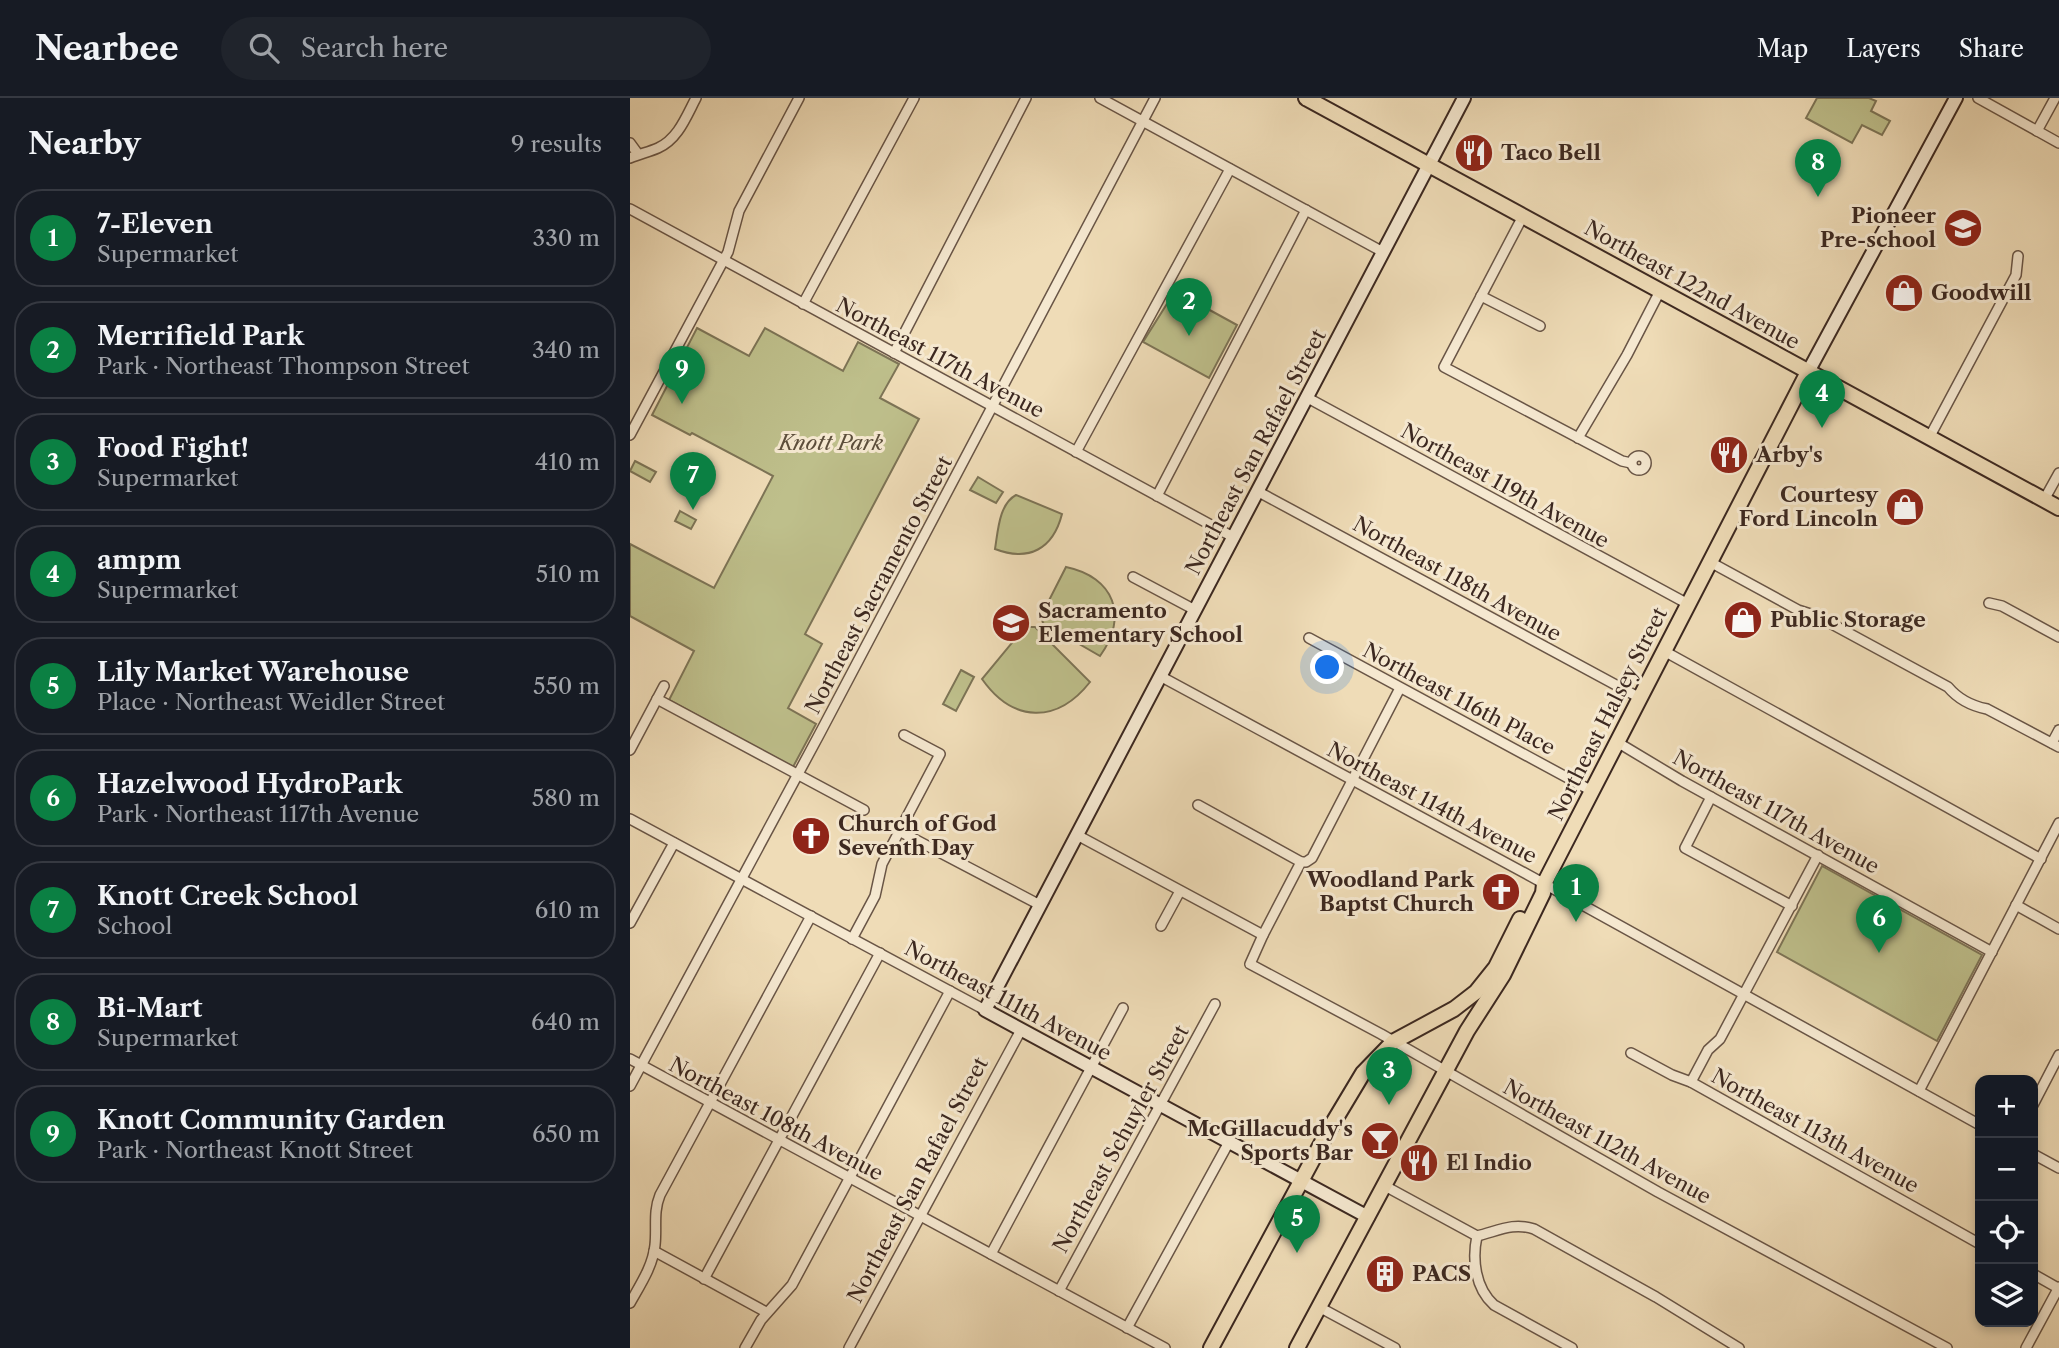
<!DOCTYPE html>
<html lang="en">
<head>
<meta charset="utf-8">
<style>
	:root { --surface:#171b24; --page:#20242c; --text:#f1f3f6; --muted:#9ea1a6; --line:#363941; --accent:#0b8043 }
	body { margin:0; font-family:"Libre Caslon Text",serif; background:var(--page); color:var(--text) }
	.controls { position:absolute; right:21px; bottom:21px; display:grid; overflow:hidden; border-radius:14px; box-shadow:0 4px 10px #0003 }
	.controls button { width:63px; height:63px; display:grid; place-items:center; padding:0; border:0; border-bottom:2px solid var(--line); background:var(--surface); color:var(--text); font:35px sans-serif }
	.you { position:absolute; left:698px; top:570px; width:24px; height:24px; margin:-18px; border:5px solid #fff; border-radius:50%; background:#1a73e8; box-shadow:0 0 0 10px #1a73e833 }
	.badge { display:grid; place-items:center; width:46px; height:46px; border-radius:50%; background:var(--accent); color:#fff; font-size:23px; font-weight:700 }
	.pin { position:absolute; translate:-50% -58px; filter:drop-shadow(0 2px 4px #0008) }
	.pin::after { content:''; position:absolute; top:37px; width:24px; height:21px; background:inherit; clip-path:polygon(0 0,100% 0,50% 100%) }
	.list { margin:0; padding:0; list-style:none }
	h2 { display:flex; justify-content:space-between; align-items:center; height:91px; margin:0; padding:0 28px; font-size:30px }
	h2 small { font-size:23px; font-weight:400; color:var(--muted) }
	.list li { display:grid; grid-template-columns:46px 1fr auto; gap:21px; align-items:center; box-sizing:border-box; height:98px; margin:0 14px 14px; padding:0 14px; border:2px solid var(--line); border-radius:28px }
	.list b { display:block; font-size:26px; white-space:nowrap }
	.list p { margin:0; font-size:23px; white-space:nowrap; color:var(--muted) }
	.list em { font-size:23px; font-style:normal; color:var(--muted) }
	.icon { flex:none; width:38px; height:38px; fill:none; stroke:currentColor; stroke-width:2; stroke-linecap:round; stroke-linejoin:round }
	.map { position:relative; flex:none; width:1429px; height:1250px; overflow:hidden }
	header { display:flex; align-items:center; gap:42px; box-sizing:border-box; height:98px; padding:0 35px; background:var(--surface); border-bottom:2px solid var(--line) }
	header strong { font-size:33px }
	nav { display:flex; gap:38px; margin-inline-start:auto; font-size:24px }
	.search { width:490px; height:63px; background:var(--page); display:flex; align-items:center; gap:18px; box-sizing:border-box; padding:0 24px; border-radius:38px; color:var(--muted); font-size:26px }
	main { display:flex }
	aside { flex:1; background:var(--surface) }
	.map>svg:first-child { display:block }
	.green { fill:#bebf8b; stroke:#7d7456; stroke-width:2 }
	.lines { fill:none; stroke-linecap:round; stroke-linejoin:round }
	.street-casing { stroke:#695546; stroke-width:12 }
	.secondary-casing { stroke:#3c2820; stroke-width:16 }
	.primary-casing { stroke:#3c2820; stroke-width:18 }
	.street { stroke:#f5e8d0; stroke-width:9 }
	.secondary { stroke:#f5e8d0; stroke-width:12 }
	.primary { stroke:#efdcb7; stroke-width:14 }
	.labels { text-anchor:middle; stroke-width:6; stroke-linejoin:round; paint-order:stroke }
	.poi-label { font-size:21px; font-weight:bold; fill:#3c2820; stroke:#f5e8d0; text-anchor:start }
	.street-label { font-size:21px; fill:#3c2820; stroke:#f5e8d0 }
	.park-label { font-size:21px; font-style:italic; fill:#5c4e3b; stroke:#f5e8d0 }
</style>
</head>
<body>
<header>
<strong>Nearbee</strong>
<div class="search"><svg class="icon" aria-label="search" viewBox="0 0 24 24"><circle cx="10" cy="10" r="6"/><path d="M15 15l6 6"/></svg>Search here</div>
<nav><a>Map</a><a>Layers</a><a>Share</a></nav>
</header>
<main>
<aside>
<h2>Nearby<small>9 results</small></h2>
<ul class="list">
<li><span class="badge">1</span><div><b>7-Eleven</b><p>Supermarket</p></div><em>330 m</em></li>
<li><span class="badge">2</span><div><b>Merrifield Park</b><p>Park · Northeast Thompson Street</p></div><em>340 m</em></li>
<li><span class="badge">3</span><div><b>Food Fight!</b><p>Supermarket</p></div><em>410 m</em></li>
<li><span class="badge">4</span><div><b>ampm</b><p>Supermarket</p></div><em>510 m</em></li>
<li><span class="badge">5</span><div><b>Lily Market Warehouse</b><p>Place · Northeast Weidler Street</p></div><em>550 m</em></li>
<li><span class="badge">6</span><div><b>Hazelwood HydroPark</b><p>Park · Northeast 117th Avenue</p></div><em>580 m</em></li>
<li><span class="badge">7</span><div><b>Knott Creek School</b><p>School</p></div><em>610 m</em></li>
<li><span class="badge">8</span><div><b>Bi-Mart</b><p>Supermarket</p></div><em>640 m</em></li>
<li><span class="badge">9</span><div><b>Knott Community Garden</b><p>Park · Northeast Knott Street</p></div><em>650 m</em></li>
</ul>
</aside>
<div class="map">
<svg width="1429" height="1250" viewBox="0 0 1429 1250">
	<rect width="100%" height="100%" fill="#efdcb7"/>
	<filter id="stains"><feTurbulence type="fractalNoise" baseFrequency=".00286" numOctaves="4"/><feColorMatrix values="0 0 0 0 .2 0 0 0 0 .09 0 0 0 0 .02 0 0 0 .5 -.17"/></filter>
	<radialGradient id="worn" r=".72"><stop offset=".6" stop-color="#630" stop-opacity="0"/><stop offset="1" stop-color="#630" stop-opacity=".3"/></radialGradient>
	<g class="green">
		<path d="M1187 0H1239L1246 3 1241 13 1260 23 1252 37 1232 27 1222 45 1176 20Z"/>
		<path d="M545 193 607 227 579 280 513 244Z"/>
		<path d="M67 230 119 258 135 230 213 273 228 244 269 266 250 300 289 321 175 536 192 546 158 610 186 626 163 669 39 602 64 553 0 518V446L84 490 143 378 62 335 60 337 22 317Z"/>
		<path d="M5 363 26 374 20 384 0 373Z"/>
		<path d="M348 379 373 394 366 405 340 392Z"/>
		<path d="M386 397 432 416C423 451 399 464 365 451 368 433 369 406 386 397Z"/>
		<path d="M50 413 66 422 61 431 45 423Z"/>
		<path d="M436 469C484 479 499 518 470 558L413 525 411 518Z"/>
		<path d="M395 529H405L460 584C427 626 383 625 352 581Z"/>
		<path d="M331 572 344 579 326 613 313 606Z"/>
		<path d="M1192 768 1352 857 1307 943 1147 854Z"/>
	</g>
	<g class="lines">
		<g class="street-casing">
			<g id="street">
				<path d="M470 0 753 154"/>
				<path d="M1348 0 1429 45"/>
				<path d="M1407 33 1425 0"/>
				<path d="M0 45 8 56"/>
				<path d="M0 60C9 56 19 54 28 50 48 41 56 19 66 0"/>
				<path d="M0 111 603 439"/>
				<path d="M893 118 814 269 992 363 1001 365"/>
				<path d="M851 198 910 228"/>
				<path d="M173 206 284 0"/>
				<path d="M264 255 396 0"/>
				<path d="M676 299 1058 506"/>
				<path d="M0 337 98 154 109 113 169 0"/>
				<path d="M948 340 997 257 1030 193"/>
				<path d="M1299 340 1386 177 1388 158"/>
				<path d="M446 354 600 71"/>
				<circle cx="1009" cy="365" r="7"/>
				<path d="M627 393 1010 600"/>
				<path d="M527 398 676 112"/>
				<path d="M1414 402 1429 375"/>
				<path d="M1080 464 1168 512 1187 518 1318 589C1328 601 1342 608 1357 611L1429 649"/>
				<path d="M503 479 565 512"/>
				<path d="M1359 505 1372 508 1429 539"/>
				<path d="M679 540 962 693"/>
				<path d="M1034 553 1411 761"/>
				<path d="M530 578 902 779 1350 1027"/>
				<path d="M770 590 682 760 676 764H671L633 837 620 866 751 936 1028 1094 1317 1250"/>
				<path d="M27 601 234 712"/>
				<path d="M987 644 1052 683 1362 854"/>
				<path d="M1422 645 1429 632"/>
				<path d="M0 652 34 588"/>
				<path d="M1081 699 1055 750 1162 808"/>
				<path d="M568 707 671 764"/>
				<path d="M0 721 355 912"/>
				<path d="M269 733 410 807"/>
				<path d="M447 737 633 837"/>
				<path d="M1386 807 1429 831"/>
				<path d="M0 825 44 745"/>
				<path d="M531 828 550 793"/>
				<path d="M222 841 245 798 252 766 310 656 274 637"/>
				<path d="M1001 955 1042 977 1061 984 1350 1146"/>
				<path d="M0 961 535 1250"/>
				<path d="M1061 984 1078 952 1090 941 1188 757"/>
				<path d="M0 988 189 637 525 0"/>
				<path d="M1289 993 1429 725"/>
				<path d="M1403 1007 1429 957"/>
				<path d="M1403 1056 1429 1070"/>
				<path d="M755 1088 847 1138C868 1133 883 1124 904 1131L1026 1199 1109 1250"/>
				<path d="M847 1138C842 1161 845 1190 864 1207L942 1250"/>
				<path d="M24 1153 136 1214"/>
				<path d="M361 1156 493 910"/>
				<path d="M1403 1176 1428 1190"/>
				<path d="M74 1181 250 855"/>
				<path d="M429 1193 585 906"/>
				<path d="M0 1205C10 1187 23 1168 25 1147 27 1129 23 1114 30 1097L181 818"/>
				<path d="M689 1209 765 1250"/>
				<path d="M497 1230 599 1044"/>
				<path d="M115 1250 131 1222 162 1187 320 893"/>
				<path d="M219 1250 391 932"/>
				<path d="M1396 1250 1429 1189"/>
			</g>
		</g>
		<g class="secondary-casing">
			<g id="secondary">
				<path d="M1178 274 1326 0"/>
				<path d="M738 1119 355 912 834 0"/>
			</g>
		</g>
		<g class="primary-casing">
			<g id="primary">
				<path d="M676 0 1429 410"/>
				<path d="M581 1250 697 1035 733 975 763 944 824 911 846 894 866 869 890 821"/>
				<path d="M667 1250 837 933 873 877 913 795 914 786 1178 274"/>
			</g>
		</g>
		<use href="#street" class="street"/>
		<use href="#secondary" class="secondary"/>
		<use href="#primary" class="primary"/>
	</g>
	<defs>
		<g id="restaurant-disc" transform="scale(2.0125)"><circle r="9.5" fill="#8f2418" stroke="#f5e8d0"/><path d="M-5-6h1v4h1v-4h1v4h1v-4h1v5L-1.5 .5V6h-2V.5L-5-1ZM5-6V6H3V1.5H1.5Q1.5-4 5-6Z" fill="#fff"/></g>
		<g id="school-disc" transform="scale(2.0125)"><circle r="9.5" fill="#8f2418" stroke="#f5e8d0"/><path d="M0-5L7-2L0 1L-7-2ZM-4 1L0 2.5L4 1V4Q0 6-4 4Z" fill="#fff"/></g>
		<g id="shop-disc" transform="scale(2.0125)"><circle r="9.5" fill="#8f2418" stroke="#f5e8d0"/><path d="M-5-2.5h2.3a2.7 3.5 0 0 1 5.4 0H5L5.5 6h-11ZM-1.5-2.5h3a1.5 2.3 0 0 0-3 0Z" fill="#fff"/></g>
		<g id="church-disc" transform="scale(2.0125)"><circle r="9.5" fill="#8f2418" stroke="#f5e8d0"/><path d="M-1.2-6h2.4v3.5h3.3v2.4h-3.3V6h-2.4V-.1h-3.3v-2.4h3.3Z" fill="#fff"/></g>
		<g id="bar-disc" transform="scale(2.0125)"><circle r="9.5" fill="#8f2418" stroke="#f5e8d0"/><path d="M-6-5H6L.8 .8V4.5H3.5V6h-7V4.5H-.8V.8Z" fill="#fff"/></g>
		<g id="building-disc" transform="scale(2.0125)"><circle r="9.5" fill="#8f2418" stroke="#f5e8d0"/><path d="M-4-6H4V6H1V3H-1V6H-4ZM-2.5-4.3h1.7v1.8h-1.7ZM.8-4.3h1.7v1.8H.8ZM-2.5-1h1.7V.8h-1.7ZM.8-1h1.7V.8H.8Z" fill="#fff"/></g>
	</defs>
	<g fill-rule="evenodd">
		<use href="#restaurant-disc" x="844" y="55"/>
		<use href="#school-disc" x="1333" y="130"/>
		<use href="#shop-disc" x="1274" y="195"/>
		<use href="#restaurant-disc" x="1099" y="357"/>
		<use href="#shop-disc" x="1275" y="409"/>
		<use href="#shop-disc" x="1113" y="522"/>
		<use href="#school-disc" x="381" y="525"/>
		<use href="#church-disc" x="181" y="738"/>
		<use href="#church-disc" x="871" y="794"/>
		<use href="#bar-disc" x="750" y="1043"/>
		<use href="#restaurant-disc" x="789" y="1065"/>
		<use href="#building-disc" x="755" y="1176"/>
	</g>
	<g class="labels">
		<g class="poi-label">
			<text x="871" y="62">Taco Bell</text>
			<text x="1306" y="125" text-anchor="end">Pioneer<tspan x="1306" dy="24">Pre-school</tspan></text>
			<text x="1301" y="202">Goodwill</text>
			<text x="1126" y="364">Arby's</text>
			<text x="1248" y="404" text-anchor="end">Courtesy<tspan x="1248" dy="24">Ford Lincoln</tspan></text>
			<text x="408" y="520">Sacramento<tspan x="408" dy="24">Elementary School</tspan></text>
			<text x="1140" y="529">Public Storage</text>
			<text x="208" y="733">Church of God<tspan x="208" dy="24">Seventh Day</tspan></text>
			<text x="844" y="789" text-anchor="end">Woodland Park<tspan x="844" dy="24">Baptst Church</tspan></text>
			<text x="723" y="1038" text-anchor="end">McGillacuddy's<tspan x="723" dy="24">Sports Bar</tspan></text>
			<text x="816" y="1072">El Indio</text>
			<text x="782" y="1183">PACS</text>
		</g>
		<g class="street-label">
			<text transform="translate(1062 187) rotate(29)" y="7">Northeast 122nd Avenue</text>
			<text transform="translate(310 260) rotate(28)" y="7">Northeast 117th Avenue</text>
			<text transform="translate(626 354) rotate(-62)" y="7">Northeast San Rafael Street</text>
			<text transform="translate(875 388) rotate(29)" y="7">Northeast 119th Avenue</text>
			<text transform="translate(827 481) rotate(29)" y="7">Northeast 118th Avenue</text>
			<text transform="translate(249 487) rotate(-62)" y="7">Northeast Sacramento Street</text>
			<text transform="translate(829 601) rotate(28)" y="7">Northeast 116th Place</text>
			<text transform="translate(978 616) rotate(-63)" y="7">Northeast Halsey Street</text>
			<text transform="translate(802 705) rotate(28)" y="7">Northeast 114th Avenue</text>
			<text transform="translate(1146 714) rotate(29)" y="7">Northeast 117th Avenue</text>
			<text transform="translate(378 903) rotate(28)" y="7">Northeast 111th Avenue</text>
			<text transform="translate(146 1021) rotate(28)" y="7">Northeast 108th Avenue</text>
			<text transform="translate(1185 1033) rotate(29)" y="7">Northeast 113th Avenue</text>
			<text transform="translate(491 1041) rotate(-61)" y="7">Northeast Schuyler Street</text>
			<text transform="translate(977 1044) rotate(29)" y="7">Northeast 112th Avenue</text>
			<text transform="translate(288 1082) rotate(-62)" y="7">Northeast San Rafael Street</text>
		</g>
		<g class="park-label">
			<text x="201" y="352">Knott Park</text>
		</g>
	</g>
	<rect width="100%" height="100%" filter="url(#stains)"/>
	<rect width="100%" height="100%" fill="url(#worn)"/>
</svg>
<div class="controls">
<button>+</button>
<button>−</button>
<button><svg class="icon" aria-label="locate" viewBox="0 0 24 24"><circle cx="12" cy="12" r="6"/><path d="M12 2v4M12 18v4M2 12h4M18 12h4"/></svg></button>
<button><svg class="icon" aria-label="layers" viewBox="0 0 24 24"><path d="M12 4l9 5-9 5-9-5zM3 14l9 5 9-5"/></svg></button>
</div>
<div class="you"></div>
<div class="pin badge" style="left:946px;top:824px">1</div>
<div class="pin badge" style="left:559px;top:238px">2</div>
<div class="pin badge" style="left:759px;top:1007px">3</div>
<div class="pin badge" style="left:1192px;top:330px">4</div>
<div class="pin badge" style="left:667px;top:1155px">5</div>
<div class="pin badge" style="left:1249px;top:855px">6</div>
<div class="pin badge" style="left:63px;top:412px">7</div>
<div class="pin badge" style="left:1188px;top:99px">8</div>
<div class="pin badge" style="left:52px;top:306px">9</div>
</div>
</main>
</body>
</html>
